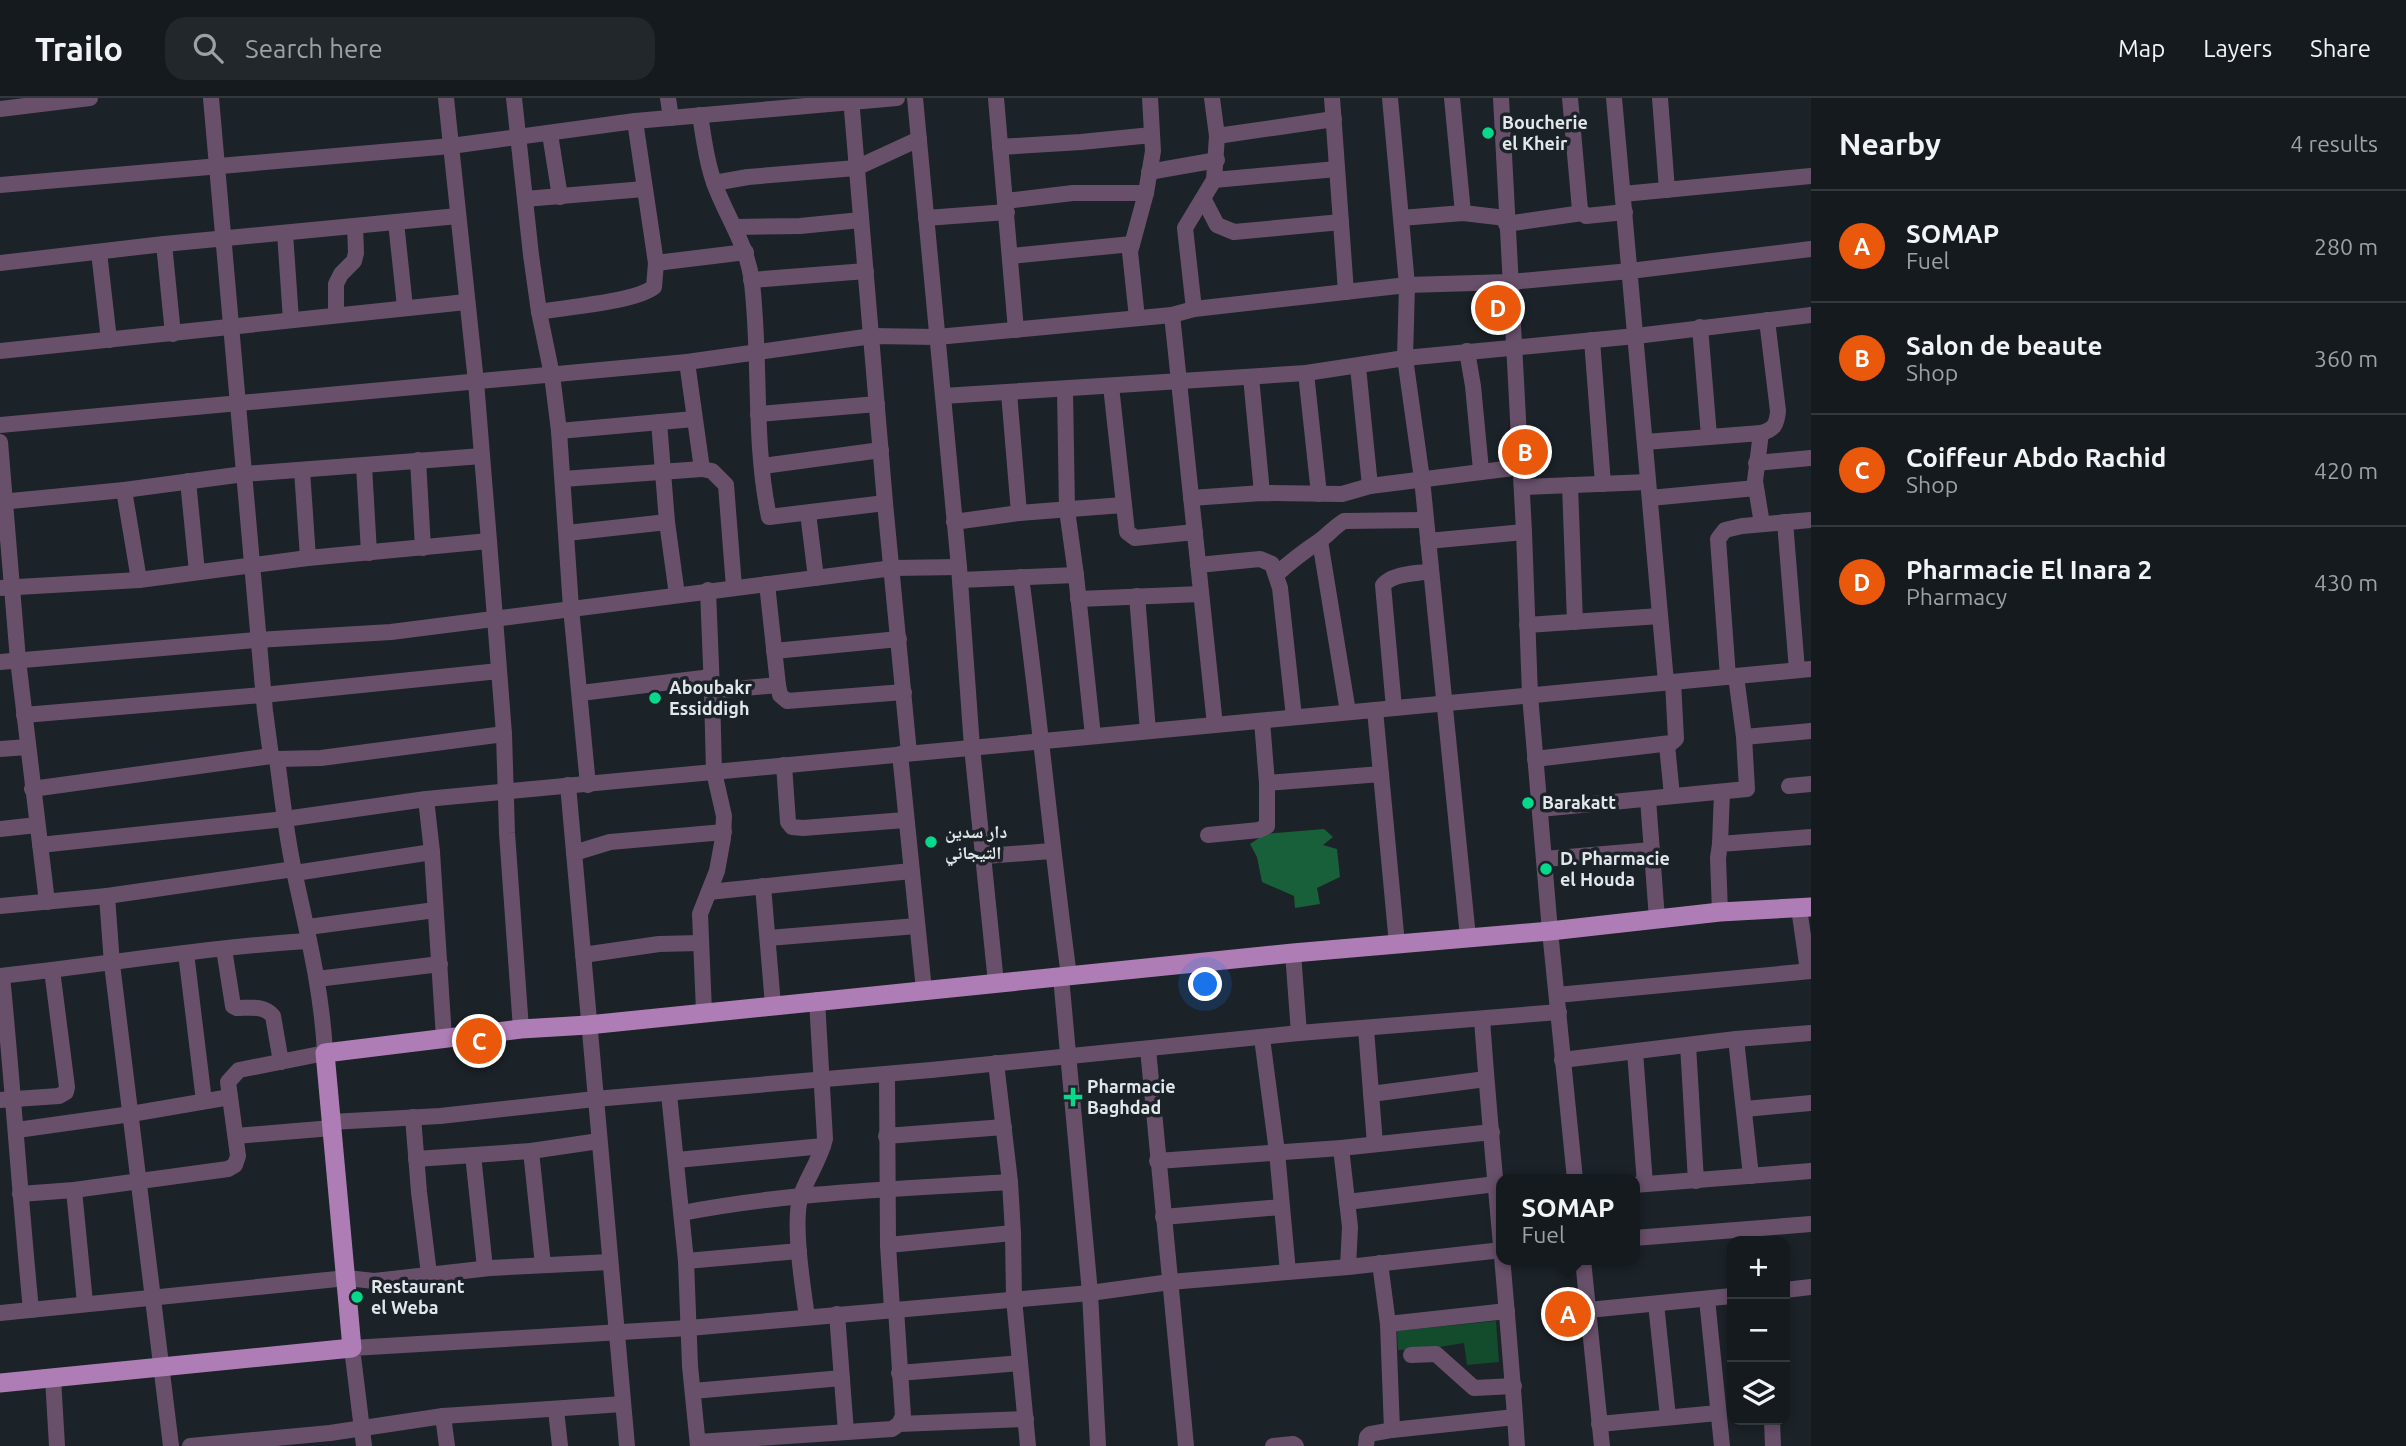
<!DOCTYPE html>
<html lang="en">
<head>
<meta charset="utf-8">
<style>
	:root { --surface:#141a1e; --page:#21272b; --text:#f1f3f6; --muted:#9da1a4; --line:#33383c; --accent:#ea580c }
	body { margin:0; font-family:Ubuntu,"Noto Naskh Arabic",sans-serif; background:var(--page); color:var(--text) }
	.controls { position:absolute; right:21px; bottom:21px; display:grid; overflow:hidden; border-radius:14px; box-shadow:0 4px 10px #0003 }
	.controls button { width:63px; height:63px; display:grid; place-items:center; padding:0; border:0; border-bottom:2px solid var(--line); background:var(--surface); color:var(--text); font:35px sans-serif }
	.you { position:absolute; left:1206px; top:887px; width:24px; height:24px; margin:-18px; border:5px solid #fff; border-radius:50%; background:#1a73e8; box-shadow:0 0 0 10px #1a73e833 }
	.badge { display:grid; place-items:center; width:46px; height:46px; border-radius:50%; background:var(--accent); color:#fff; font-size:23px; font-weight:700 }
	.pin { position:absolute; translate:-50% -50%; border:4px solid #fff; box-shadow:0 2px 7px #0006 }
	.popup { position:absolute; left:1496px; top:1076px; width:144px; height:91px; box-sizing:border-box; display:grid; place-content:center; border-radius:14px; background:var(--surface); filter:drop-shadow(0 2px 5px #0005); font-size:23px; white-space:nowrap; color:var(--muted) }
	.popup b { font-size:26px; color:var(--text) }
	.popup::after { content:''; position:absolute; left:50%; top:100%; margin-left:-14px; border:14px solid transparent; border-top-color:var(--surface) }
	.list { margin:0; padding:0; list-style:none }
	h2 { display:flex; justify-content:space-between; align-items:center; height:91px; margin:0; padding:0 28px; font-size:30px }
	h2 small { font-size:23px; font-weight:400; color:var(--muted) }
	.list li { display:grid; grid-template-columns:46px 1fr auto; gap:21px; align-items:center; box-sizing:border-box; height:112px; padding:0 28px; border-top:2px solid var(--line) }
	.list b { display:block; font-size:26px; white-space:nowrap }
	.list p { margin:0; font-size:23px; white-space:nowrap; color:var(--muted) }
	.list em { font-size:23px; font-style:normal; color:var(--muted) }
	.icon { flex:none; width:38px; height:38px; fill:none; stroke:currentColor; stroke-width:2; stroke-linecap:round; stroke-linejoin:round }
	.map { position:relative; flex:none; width:1811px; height:1348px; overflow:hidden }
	header { display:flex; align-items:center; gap:42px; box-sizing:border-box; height:98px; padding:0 35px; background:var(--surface); border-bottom:2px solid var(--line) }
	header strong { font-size:33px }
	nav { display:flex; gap:38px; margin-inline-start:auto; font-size:24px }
	.search { width:490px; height:63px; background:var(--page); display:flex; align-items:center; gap:18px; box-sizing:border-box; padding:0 24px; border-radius:21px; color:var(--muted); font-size:26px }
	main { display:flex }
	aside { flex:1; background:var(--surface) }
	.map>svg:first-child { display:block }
	.green { fill:#134c2d }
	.forest { fill:#176039 }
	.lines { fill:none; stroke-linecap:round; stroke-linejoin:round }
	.minor { stroke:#68506b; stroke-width:16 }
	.major { stroke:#af7db6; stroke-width:19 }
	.poi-dot { fill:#06d98b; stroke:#1b2228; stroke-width:2.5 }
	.labels { text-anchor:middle; stroke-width:7; stroke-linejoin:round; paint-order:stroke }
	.poi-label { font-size:18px; font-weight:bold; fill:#e2e7eb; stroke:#1b2228; text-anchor:start }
</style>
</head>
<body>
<header>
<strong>Trailo</strong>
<div class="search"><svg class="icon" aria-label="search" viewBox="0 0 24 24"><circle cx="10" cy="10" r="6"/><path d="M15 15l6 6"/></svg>Search here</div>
<nav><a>Map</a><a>Layers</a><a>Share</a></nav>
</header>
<main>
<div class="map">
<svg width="1811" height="1348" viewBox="0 0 1811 1348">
	<rect width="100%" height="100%" fill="#1b2228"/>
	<path class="green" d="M1496 1223 1499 1264 1467 1267 1464 1245 1427 1251 1398 1252 1397 1233Z"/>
	<path class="forest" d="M1324 731 1333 739 1323 747 1337 751 1340 779 1317 790 1320 806 1295 810 1294 798 1262 784 1257 759 1250 746 1265 736Z"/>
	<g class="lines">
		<g class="minor">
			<path d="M446 0 476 284 489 443 504 636 507 735 521 931"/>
			<path d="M514 0 531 157 539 214 552 277 559 333 571 510 588 687"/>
			<path d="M668 0 671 20"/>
			<path d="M851 0 885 405 909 655"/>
			<path d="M915 0 959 469 972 649 996 885"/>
			<path d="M996 0 1016 232"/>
			<path d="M1332 0 1346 194"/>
			<path d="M1390 0 1407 187 1405 260 1422 381 1468 839"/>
			<path d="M1452 0 1463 115"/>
			<path d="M1501 0 1524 434 1530 597 1550 833 1575 1081"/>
			<path d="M1570 0 1580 112 1586 118 1625 114"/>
			<path d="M1614 0 1666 584"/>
			<path d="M1660 0 1667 92"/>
			<path d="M0 11 90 0"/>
			<path d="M700 17C704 42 707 67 716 90 729 123 748 149 752 185 761 262 753 343 769 419L885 405"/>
			<path d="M550 36 560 99"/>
			<path d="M1217 38 1334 21"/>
			<path d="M1000 49 1081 44 1152 37"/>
			<path d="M1149 74 1217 62"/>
			<path d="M1214 82 1337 71"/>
			<path d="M714 85 748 79 856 70 919 41"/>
			<path d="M0 87 451 48 635 23 897 0"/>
			<path d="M1623 96 1811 78"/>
			<path d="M525 101 644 91"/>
			<path d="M1204 102 1217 127 1234 134 1341 124"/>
			<path d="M1006 103 1073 95H1146"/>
			<path d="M926 120 1007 114"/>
			<path d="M1401 120 1463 115 1506 120"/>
			<path d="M396 124 405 209"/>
			<path d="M1506 126 1582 115"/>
			<path d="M734 129 800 128 861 122"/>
			<path d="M285 135 291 222"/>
			<path d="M164 146 173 236"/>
			<path d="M99 154 109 242"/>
			<path d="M1011 158 1132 146"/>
			<path d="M0 165 164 146 458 118"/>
			<path d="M656 165 746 154"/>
			<path d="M751 182 866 173"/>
			<path d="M1194 211 1185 130 1214 82 1217 38 1212 0"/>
			<path d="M539 214C566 209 635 204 654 189L656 165 635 23"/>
			<path d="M336 217V186L341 176 354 163 356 155 355 128"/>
			<path d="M1172 217 1215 627"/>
			<path d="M1137 220 1130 154 1146 95 1153 53 1150 0"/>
			<path d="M1700 229 1709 338"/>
			<path d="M1592 242 1603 386"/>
			<path d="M0 253 466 204"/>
			<path d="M1467 253 1473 288 1481 372"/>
			<path d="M687 264 702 371 712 373 726 387 734 489"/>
			<path d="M1358 269 1370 388"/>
			<path d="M1306 275 1319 396"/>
			<path d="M1251 279 1262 395"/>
			<path d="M1111 288 1127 434 1135 440 1195 434"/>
			<path d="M1065 292 1067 412 1076 477 1093 638"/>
			<path d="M1009 295 1019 415"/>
			<path d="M943 298 1306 275 1405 260 1636 238 1811 217"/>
			<path d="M758 316 877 306"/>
			<path d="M659 324 667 424 677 497"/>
			<path d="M0 327 687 264 872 238 937 239 1172 217 1194 211 1407 187 1510 184 1630 173 1811 151"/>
			<path d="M559 333 694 321"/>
			<path d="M1761 335 1755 383 1762 426"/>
			<path d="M0 344 18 562 47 804"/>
			<path d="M1645 344 1761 335C1774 332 1777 326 1778 313L1767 222"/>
			<path d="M418 362 423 450"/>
			<path d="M1756 365 1811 360"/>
			<path d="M364 368 369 455"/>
			<path d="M763 368 881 352"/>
			<path d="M302 372 308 460"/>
			<path d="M563 381 702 371"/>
			<path d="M188 383 197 474"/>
			<path d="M1570 387 1575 524"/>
			<path d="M1522 389 1648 384"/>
			<path d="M124 392 139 482"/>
			<path d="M1191 400 1262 395 1342 396 1370 388 1521 369"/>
			<path d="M1650 400 1756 390"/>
			<path d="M0 404 124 392 244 376 482 358"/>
			<path d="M808 415 816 480"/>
			<path d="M954 424 1019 415 1123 407"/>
			<path d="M1785 424 1797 572"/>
			<path d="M567 435 667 424"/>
			<path d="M1320 443 1348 614"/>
			<path d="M1428 443 1524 434"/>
			<path d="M1198 467 1260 461 1272 466 1280 490 1294 619"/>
			<path d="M1277 476C1290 464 1303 454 1318 444 1327 438 1334 429 1344 423L1426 422"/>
			<path d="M1021 479C1039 612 1051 745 1069 878"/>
			<path d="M960 482 1076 477"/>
			<path d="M767 486 778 587 780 597 787 603 904 594"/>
			<path d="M0 490 139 482 308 460 489 443"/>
			<path d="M708 492 712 593 778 587"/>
			<path d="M1137 498 1148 633"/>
			<path d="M1078 501 1201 496"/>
			<path d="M1527 527 1660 518"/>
			<path d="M774 553 899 541"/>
			<path d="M0 564 257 542 391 534 893 470 959 469"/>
			<path d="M1736 578 1744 639 1811 633"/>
			<path d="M1728 579 1718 441 1725 432 1742 428 1811 422"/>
			<path d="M581 595 711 579"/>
			<path d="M1394 610 1383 487C1393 475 1416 476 1431 473"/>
			<path d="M1375 612 1397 846"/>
			<path d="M24 617 263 597 499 573"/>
			<path d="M1667 647 1672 698"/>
			<path d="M0 651 28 649"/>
			<path d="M900 656 924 892"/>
			<path d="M277 661 321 660 504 636"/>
			<path d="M1535 661 1671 645 1676 641 1673 584"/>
			<path d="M784 667 788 724 792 729 803 730 905 722"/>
			<path d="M1267 685 1381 676"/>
			<path d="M568 687 627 1348"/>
			<path d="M1789 688 1811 686"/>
			<path d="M32 691 271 658"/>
			<path d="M426 701 432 754 444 940"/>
			<path d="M1648 701 1657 821"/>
			<path d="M1540 711 1747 691 1744 639"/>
			<path d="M0 731 37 727"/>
			<path d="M1208 737 1259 732 1267 728V685L1262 623"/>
			<path d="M1720 746 1722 694"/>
			<path d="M40 747 285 721 426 701 1811 571"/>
			<path d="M574 755 610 744 724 734"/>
			<path d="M985 758 1052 753"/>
			<path d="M1544 761 1652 752"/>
			<path d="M295 775 432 754"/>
			<path d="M763 788 773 907"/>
			<path d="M709 794 911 773"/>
			<path d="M107 798 112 866 171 1348"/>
			<path d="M0 808 107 798 294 771"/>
			<path d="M1799 810 1808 873"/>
			<path d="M1720 814 1718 760 1720 746 1811 739"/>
			<path d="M308 829 435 812"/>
			<path d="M768 840 917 828"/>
			<path d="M224 851 233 908 237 910C250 910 264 907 273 918L281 964"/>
			<path d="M186 855 204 1003"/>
			<path d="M1293 855 1299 935"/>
			<path d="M583 857 659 846 699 845"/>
			<path d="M0 878C103 867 206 849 309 843"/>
			<path d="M2 878C13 989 20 1100 31 1212"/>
			<path d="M1061 879 1090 1195 1098 1348"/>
			<path d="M317 881 440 866"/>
			<path d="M1557 897 1811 873"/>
			<path d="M704 914 700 816 717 773 723 740 724 718 714 674 712 593"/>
			<path d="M1482 921C1492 1064 1508 1205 1517 1348"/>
			<path d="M1366 931 1375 1046"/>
			<path d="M1262 940 1277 1054 1288 1174"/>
			<path d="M1736 941 1751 1078"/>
			<path d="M1688 947 1696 1083"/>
			<path d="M1148 951 1186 1348"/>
			<path d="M1635 954 1645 1086"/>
			<path d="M1562 962 1736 941 1811 935"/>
			<path d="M996 965 1010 1084 1013 1135 1014 1201 1028 1348"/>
			<path d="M887 976 888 1147 892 1211"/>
			<path d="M669 996 686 1163 690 1268 698 1348"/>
			<path d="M1371 996 1486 981"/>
			<path d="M0 1002 59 998 66 994 67 989 52 872"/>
			<path d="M1745 1011 1811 1005"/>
			<path d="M413 1019 419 1094 429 1176"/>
			<path d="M331 1024 440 1018 595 1001 931 972 1299 935 1559 914"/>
			<path d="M17 1032 131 1016 230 999"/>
			<path d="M236 1038 332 1030"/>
			<path d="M886 1038 1004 1029"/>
			<path d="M1341 1050 1350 1129 1348 1169"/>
			<path d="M531 1053 543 1167"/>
			<path d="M473 1057 485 1170"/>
			<path d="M416 1061 531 1053 599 1043"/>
			<path d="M677 1062 823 1048"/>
			<path d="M1157 1063 1341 1050 1492 1034"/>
			<path d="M1634 1087 1811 1073"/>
			<path d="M74 1092 85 1205"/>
			<path d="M20 1096 74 1092 228 1071 235 1067 238 1058 228 984 239 972 325 955C322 893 307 833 294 773 286 736 282 698 277 661L271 658 265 613 211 0"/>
			<path d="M1347 1104 1496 1086"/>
			<path d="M682 1115C789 1094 901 1091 1010 1084"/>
			<path d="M1163 1119 1281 1109"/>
			<path d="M1634 1140 1811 1126"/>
			<path d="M888 1147 1013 1135"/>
			<path d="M1583 1162 1602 1348"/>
			<path d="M686 1163 799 1153"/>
			<path d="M1785 1192 1811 1189"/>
			<path d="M1707 1201 1722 1348"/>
			<path d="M1656 1206 1668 1319"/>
			<path d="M1588 1212 1732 1198"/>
			<path d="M0 1215 347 1180 374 1183 490 1170 610 1164"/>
			<path d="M837 1216 846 1334"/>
			<path d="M807 1219C803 1190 792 1123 801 1097 808 1078 820 1062 825 1041L817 902"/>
			<path d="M1388 1226 1507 1213"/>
			<path d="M1411 1257 1436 1256 1474 1290 1514 1288"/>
			<path d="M899 1275 1020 1265"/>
			<path d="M53 1280 57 1348"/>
			<path d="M693 1293 842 1280"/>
			<path d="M556 1312 560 1348"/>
			<path d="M443 1318 447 1348"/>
			<path d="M1772 1322 1773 1348"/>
			<path d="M899 1326 1026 1321"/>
			<path d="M1599 1326 1718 1315"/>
			<path d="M1392 1332 1515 1319"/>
			<path d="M698 1344 892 1331 899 1326 903 1318 896 1211"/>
			<path d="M190 1348 330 1335 443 1318 623 1306"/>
			<path d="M364 1348 352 1250 689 1230 1090 1195 1170 1184 1348 1169 1502 1152"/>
			<path d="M1273 1348 1293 1346 1296 1348"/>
			<path d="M1366 1348 1367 1339 1370 1336 1392 1332 1388 1226 1380 1165"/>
		</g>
		<path class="major" d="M0 1285 352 1250 325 955 521 931 588 927 1293 855 1550 833 1720 814 1811 809"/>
	</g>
	<g class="poi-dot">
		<circle cx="1488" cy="35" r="7"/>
		<circle cx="655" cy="600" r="7"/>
		<circle cx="1528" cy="705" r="7"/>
		<circle cx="931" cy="744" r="7"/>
		<circle cx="1546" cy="771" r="7"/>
		<path d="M1069.5 988.5h7v7h7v7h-7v7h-7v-7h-7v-7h7z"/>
		<circle cx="357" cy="1199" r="7"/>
	</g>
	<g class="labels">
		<g class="poi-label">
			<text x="1502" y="31">Boucherie<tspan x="1502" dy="21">el Kheir</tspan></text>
			<text x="669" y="596">Aboubakr<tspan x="669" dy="21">Essiddigh</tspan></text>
			<text x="1542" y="711">Barakatt</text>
			<text x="945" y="740">دار سدين<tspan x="945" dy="21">التيجاني</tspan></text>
			<text x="1560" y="767">D. Pharmacie<tspan x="1560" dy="21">el Houda</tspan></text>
			<text x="1087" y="995">Pharmacie<tspan x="1087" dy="21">Baghdad</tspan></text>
			<text x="371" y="1195">Restaurant<tspan x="371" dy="21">el Weba</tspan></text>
		</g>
	</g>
</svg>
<div class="controls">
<button>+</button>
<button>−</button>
<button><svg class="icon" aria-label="layers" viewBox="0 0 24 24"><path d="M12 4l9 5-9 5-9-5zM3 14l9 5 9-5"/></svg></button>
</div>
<div class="you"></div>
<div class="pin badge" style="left:1568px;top:1216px">A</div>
<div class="popup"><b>SOMAP</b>Fuel</div>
<div class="pin badge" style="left:1525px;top:354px">B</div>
<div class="pin badge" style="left:479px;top:943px">C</div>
<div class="pin badge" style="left:1498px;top:210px">D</div>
</div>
<aside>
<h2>Nearby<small>4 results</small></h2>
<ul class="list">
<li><span class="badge">A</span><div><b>SOMAP</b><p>Fuel</p></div><em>280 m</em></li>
<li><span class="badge">B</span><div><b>Salon de beaute</b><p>Shop</p></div><em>360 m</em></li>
<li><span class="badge">C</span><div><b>Coiffeur Abdo Rachid</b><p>Shop</p></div><em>420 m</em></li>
<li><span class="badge">D</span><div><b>Pharmacie El Inara 2</b><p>Pharmacy</p></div><em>430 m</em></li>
</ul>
</aside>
</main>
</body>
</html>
